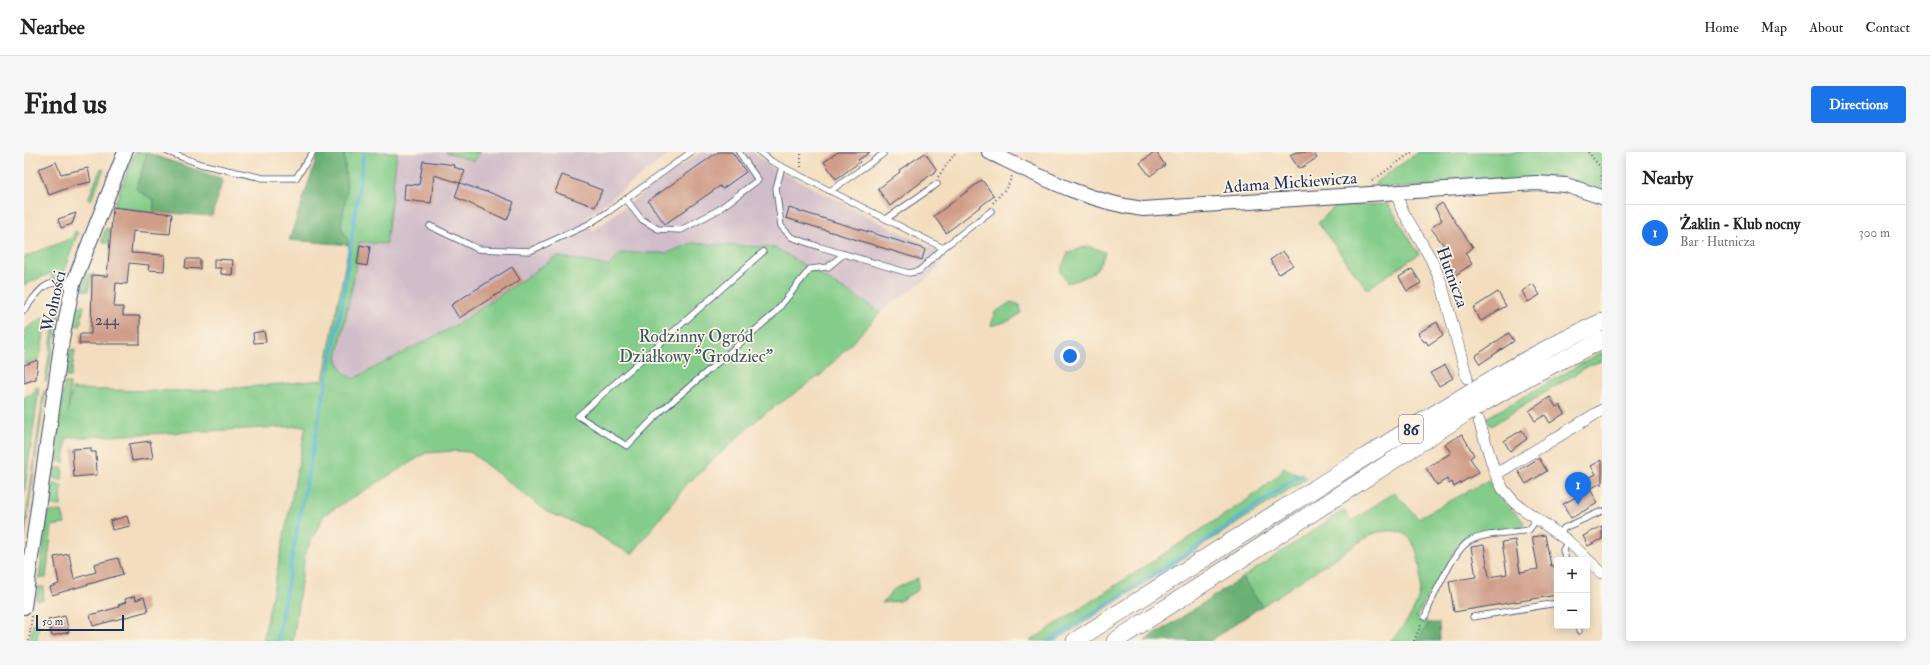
<!DOCTYPE html>
<html lang="en">
<head>
<meta charset="utf-8">
<style>
	:root { --surface:#fff; --page:#f6f6f6; --text:#222; --muted:#767676; --line:#e0e0e0; --accent:#1a73e8 }
	body { margin:0; font-family:"IM FELL Double Pica",serif; background:var(--page); color:var(--text) }
	.controls { position:absolute; right:12px; bottom:12px; display:grid; overflow:hidden; border-radius:4px; box-shadow:0 2px 10px #0003 }
	.controls button { width:36px; height:36px; display:grid; place-items:center; padding:0; border:0; border-bottom:1px solid var(--line); background:var(--surface); color:var(--text); font:20px sans-serif }
	.scale { position:absolute; left:12px; bottom:10px; width:88px; box-sizing:border-box; padding-left:4px; border:2px solid #1b2f5e; border-top:0; font-size:11px; line-height:14px; white-space:nowrap; color:#1b2f5e; -webkit-text-stroke:3px #fcf5e5; paint-order:stroke }
	.you { position:absolute; left:1046px; top:204px; width:14px; height:14px; margin:-10px; border:3px solid #fff; border-radius:50%; background:#1a73e8; box-shadow:0 0 0 6px #1a73e833 }
	.badge { display:grid; place-items:center; width:26px; height:26px; border-radius:50%; background:var(--accent); color:#fff; font-size:13px; font-weight:700 }
	.pin { position:absolute; translate:-50% -33px; filter:drop-shadow(0 1px 2px #0008) }
	.pin::after { content:''; position:absolute; top:21px; width:14px; height:12px; background:inherit; clip-path:polygon(0 0,100% 0,50% 100%) }
	.list { margin:0; padding:0; list-style:none }
	h2 { display:flex; justify-content:space-between; align-items:center; height:52px; margin:0; padding:0 16px; font-size:17px }
	h2 small { font-size:13px; font-weight:400; color:var(--muted) }
	.list li { display:grid; grid-template-columns:26px 1fr auto; gap:12px; align-items:center; box-sizing:border-box; height:56px; padding:0 16px; border-top:1px solid var(--line) }
	.list b { display:block; font-size:15px; white-space:nowrap }
	.list p { margin:0; font-size:13px; white-space:nowrap; color:var(--muted) }
	.list em { font-size:13px; font-style:normal; color:var(--muted) }
	.map { position:relative; flex:none; width:1578px; height:489px; overflow:hidden; border-radius:4px }
	header { display:flex; align-items:center; gap:24px; box-sizing:border-box; height:56px; padding:0 20px; background:var(--surface); border-bottom:1px solid var(--line) }
	header strong { font-size:19px }
	nav { display:flex; gap:22px; margin-inline-start:auto; font-size:14px }
	.intro { display:flex; align-items:center; justify-content:space-between; box-sizing:border-box; height:96px; padding:0 24px }
	h1 { margin:0; font-size:28px }
	.button { padding:10px 18px; border-radius:4px; background:var(--accent); color:#fff; font-size:14px; font-weight:700 }
	main { display:flex; gap:24px; padding:0 24px }
	aside { flex:1; background:var(--surface); border-radius:4px; box-shadow:0 2px 10px #0003 }
	.map>svg:first-child { display:block }
	.industrial { fill:#d1bdc9 }
	.green { fill:#83cc89; stroke:#4f7e74 }
	.forest { fill:#6ab075; stroke:#42706a }
	.lines { fill:none; stroke-linecap:round; stroke-linejoin:round }
	.stream { stroke:#57b6d6; stroke-width:3.5 }
	.building { fill:#cf9d89 }
	.service-casing { stroke:#3b496c; stroke-width:7 }
	.minor-casing { stroke:#3b496c; stroke-width:12 }
	.tertiary-casing { stroke:#3b496c; stroke-width:16 }
	.primary-casing { stroke:#3b496c; stroke-width:18 }
	.path { stroke:#3b496c; stroke-width:2; stroke-dasharray:1 3; stroke-linecap:butt }
	.service { stroke:#fff; stroke-width:5.5 }
	.minor { stroke:#fff; stroke-width:11 }
	.tertiary { stroke:#fff; stroke-width:14 }
	.primary { stroke:#fff; stroke-width:17 }
	.labels { text-anchor:middle; stroke-width:3.5; stroke-linejoin:round; paint-order:stroke }
	.number-label { font-size:15px; fill:#484a69 }
	.shield { fill:#fcf5e5; stroke:#5e6a86; stroke-width:1 }
	.shield-label { font-size:16px; font-weight:bold; fill:#1b2f5e }
	.street-label { font-size:17px; fill:#1b2f5e; stroke:#fcf5e5 }
	.park-label { font-size:17px; fill:#355669; stroke:#fcf5e5 }
</style>
</head>
<body>
<header>
<strong>Nearbee</strong>
<nav><a>Home</a><a>Map</a><a>About</a><a>Contact</a></nav>
</header>
<div class="intro"><h1>Find us</h1><a class="button">Directions</a></div>
<main>
<div class="map">
<svg width="1578" height="489" viewBox="0 0 1578 489">
	<rect width="100%" height="100%" fill="#fcf5e5"/>
	<filter id="ink" filterUnits="userSpaceOnUse"><feTurbulence type="fractalNoise" baseFrequency=".025" numOctaves="2"/><feDisplacementMap in="SourceGraphic" scale="8" xChannelSelector="R" yChannelSelector="G"/><feConvolveMatrix kernelMatrix="1 2 1 2 8 2 1 2 1" color-interpolation-filters="sRGB"/></filter>
	<filter id="wash" filterUnits="userSpaceOnUse"><feTurbulence type="fractalNoise" baseFrequency=".012" numOctaves="4" result="noise"/><feDisplacementMap in="SourceGraphic" scale="16" xChannelSelector="R" yChannelSelector="G"/><feGaussianBlur stdDeviation="0.9" result="paint"/><feColorMatrix in="noise" values="0 0 0 0 0 0 0 0 0 0 0 0 0 0 0 0 0 1.4 0 .05"/><feComposite in="paint" operator="in"/></filter>
	<g filter="url(#wash)">
		<rect width="100%" height="100%" fill="#f3ddbe"/>
		<path class="industrial" d="M373 0H421L450 9 457 0H648L561 66 569 79 608 49 677 0H729L746 14 922 104 907 124 857 160 814 136 668 91 643 101H597L584 114 533 104 432 173 329 227 318 219 313 206 335 90 362 92Z"/>
		<g class="green">
			<path d="M111 0 123 1 112 37 130 48V60L90 54Z"/>
			<path d="M320 0H373L362 92 335 90 332 117 313 205 318 219 329 227 432 173 533 104 584 114 597 101H643L668 91 752 96 857 160 798 222 736 265 663 332 608 402 588 392 566 377 523 360 446 300 429 299 402 301 300 363 281 401 269 489H239L282 274 42 286 40 311 31 308 40 231H46L44 261 48 237 126 239 190 238 299 228 325 93 317 74Z"/>
			<path d="M421 0H457L450 9Z"/>
			<path d="M1395 0H1578V39L1548 30 1357 36 1351 33 1353 29Z"/>
			<path d="M77 16 80 17 67 48 64 47Z"/>
			<path d="M1364 52 1395 102 1343 137 1294 71 1311 54Z"/>
			<path d="M82 76 86 78 84 92 78 89Z"/>
			<path d="M51 79 54 81 37 126 28 128 27 121 0 133V105L48 86Z"/>
			<path d="M1064 94 1081 100C1074 123 1063 125 1043 131L1036 119 1044 101Z"/>
			<path d="M63 121 68 122 64 139 58 138Z"/>
			<path d="M40 135 41 136 33 172 23 229H21L29 177Z"/>
			<path d="M987 150 996 153 997 161 985 169 967 174 971 160Z"/>
			<path d="M54 154H60L56 174 50 173Z"/>
			<path d="M23 163 16 206 0 212V178Z"/>
			<path d="M46 197 51 198 47 225H42Z"/>
			<path d="M1578 200V209L1566 213 1467 274 1462 266Z"/>
			<path d="M12 235 15 236 0 344V245L11 240Z"/>
			<path d="M20 239H21L0 390V380Z"/>
			<path d="M1259 315 1283 326 1031 489H1006L1226 346 1257 321Z"/>
			<path d="M30 316H39L38 328 29 326Z"/>
			<path d="M1465 328 1474 343 1500 370 1496 377 1446 383 1436 390 1392 465 1405 471 1393 489H1366C1379 477 1393 457 1396 439 1398 424 1396 388 1378 381 1368 377 1358 379 1348 382L1238 454 1218 426 1320 358 1328 369 1370 340 1394 366Z"/>
			<path d="M28 332 38 333 37 354 26 353Z"/>
			<path d="M38 359 41 372 28 374 22 426H15L24 360Z"/>
			<path d="M894 426V438L875 449 858 451 870 437Z"/>
			<path d="M14 435H20L19 448H12Z"/>
			<path d="M9 471 15 472 13 489H6Z"/>
		</g>
		<g class="forest">
			<path d="M295 0H320L323 38 317 74 326 93 265 88Z"/>
			<path d="M123 1 199 27 188 64 130 60V48L112 37Z"/>
			<path d="M1218 426 1238 454 1186 489H1121Z"/>
			<path d="M1405 471H1415L1416 489H1393Z"/>
		</g>
		<g class="lines">
			<g class="stream">
				<path d="M253 489 277 357 318 152 340 0"/>
				<path d="M1025 489C1110 435 1196 382 1277 322"/>
			</g>
		</g>
		<g id="blocks">
			<g class="building">
				<path d="M694 0H708L722 20 698 37 696 34 641 72 624 49Z"/>
				<path d="M814 0H846L834 8 836 10 812 27 800 10Z"/>
				<path d="M1130 0H1132L1141 13 1126 24 1116 11Z"/>
				<path d="M1272 0H1289L1293 6 1275 17 1266 3Z"/>
				<path d="M901 1 913 18 866 54 854 37 876 20 875 18Z"/>
				<path d="M399 9 431 13 430 15 441 19 436 31 410 23 407 51 380 48 381 32 395 33Z"/>
				<path d="M32 10 37 22 64 16 67 30 52 33 25 43 14 17Z"/>
				<path d="M538 23 578 38 571 55 531 40Z"/>
				<path d="M958 28 970 44 922 81 910 64Z"/>
				<path d="M436 31 462 40V39L490 50 483 68 431 45Z"/>
				<path d="M1418 51 1449 95 1441 101 1448 112 1430 124 1425 116 1427 114 1421 105 1426 102 1407 76 1418 68 1411 56Z"/>
				<path d="M89 55 148 62 146 82 109 79 107 101 141 103 140 119 124 118 125 113 105 111 103 132 92 131 90 155H99V164H116V192H55L56 182H67L68 123 83 124Z"/>
				<path d="M765 56 901 97 898 108 762 66Z"/>
				<path d="M52 61 48 72 37 76 34 67Z"/>
				<path d="M336 93 346 95 343 114 333 112Z"/>
				<path d="M1259 99 1269 113 1255 122 1246 108Z"/>
				<path d="M162 107H176V117L161 116Z"/>
				<path d="M190 107 209 108 208 123 197 122V116H190Z"/>
				<path d="M488 115 496 128 435 166 427 153Z"/>
				<path d="M1388 117 1397 131 1383 139 1375 125Z"/>
				<path d="M1509 132 1516 143 1504 150 1498 139Z"/>
				<path d="M1474 140 1482 154 1457 169 1449 156Z"/>
				<path d="M1413 170 1419 183 1404 193 1402 189 1400 190 1394 181Z"/>
				<path d="M240 179 242 190 230 191 229 181Z"/>
				<path d="M1485 181 1490 189 1456 212 1451 204Z"/>
				<path d="M14 208 12 227 0 231V213Z"/>
				<path d="M1421 213 1429 226 1415 234 1406 221Z"/>
				<path d="M1526 245 1532 255 1536 253 1541 261 1526 271 1521 263 1511 269 1505 259Z"/>
				<path d="M1498 278 1503 287 1486 299 1480 289Z"/>
				<path d="M1438 282 1450 303 1446 306 1455 320 1430 335 1428 330 1425 332 1423 327 1413 333 1402 316 1427 301 1421 292Z"/>
				<path d="M126 289 129 306 108 309 105 292Z"/>
				<path d="M67 296V300H72L73 323 50 325 48 297Z"/>
				<path d="M1515 306 1523 319 1502 332 1494 319Z"/>
				<path d="M1578 308V333L1577 331 1566 337 1574 351 1547 366 1539 352 1552 345 1547 336 1572 322 1567 314Z"/>
				<path d="M103 364 106 374 88 378 86 369Z"/>
				<path d="M1578 374V387L1564 394 1559 384Z"/>
				<path d="M1521 383 1527 414H1533V443L1430 460 1425 429 1452 425 1447 395 1460 393 1465 425 1483 422 1478 390 1491 388 1496 420 1514 417 1508 385Z"/>
				<path d="M45 402 50 427 72 420 70 412 94 406 99 422 28 443 26 435 35 432 30 405Z"/>
				<path d="M111 444 112 448 120 445 124 459 69 474 66 463 95 455 94 453 102 450 101 447Z"/>
				<path d="M41 464 45 480 28 484 24 468Z"/>
			</g>
		</g>
	</g>
	<g filter="url(#ink)">
		<use href="#blocks" fill-opacity="0" stroke="#3b496c" stroke-width="1"/>
		<g class="lines">
			<g class="service-casing">
				<g id="service">
					<path d="M144 0 176 12 239 26H272L289 0"/>
					<path d="M736 0 747 9 919 96"/>
					<path d="M758 15 752 36 757 74 767 85 796 95 885 121 895 119 919 96 967 59"/>
					<path d="M806 39 859 2"/>
					<path d="M602 47 617 67 634 77 657 78 694 58 734 28 715 0"/>
					<path d="M862 67 913 32"/>
					<path d="M406 74 454 97 506 99 563 73 584 60 667 0"/>
					<path d="M739 100 554 264 603 294 636 260 750 162 786 117 804 115 820 102"/>
					<path d="M0 158C18 137 18 127 49 132"/>
					<path d="M1535 383 1540 376 1578 359"/>
					<path d="M1542 408 1539 398 1544 389"/>
					<path d="M1401 465C1407 448 1430 399 1444 390 1458 381 1489 381 1505 378L1512 368"/>
					<path d="M1449 465 1533 451"/>
					<path d="M1554 474 1555 479"/>
				</g>
			</g>
			<g class="minor-casing">
				<g id="minor">
					<path d="M1373 40 1377 56 1407 107 1417 130 1443 226"/>
					<path d="M1455 269 1471 321 1479 337 1491 351 1544 389 1578 421"/>
					<path d="M1471 321 1479 318 1578 258"/>
				</g>
			</g>
			<g class="tertiary-casing">
				<g id="tertiary">
					<path d="M965 0C1015 24 1064 50 1119 57L1512 31 1542 33 1578 45"/>
					<path d="M0 455 38 187 49 132 101 0"/>
				</g>
			</g>
			<g class="primary-casing">
				<g id="primary">
					<path d="M1051 489C1147 427 1244 366 1341 305 1419 257 1495 207 1578 170"/>
					<path d="M1091 489 1442 261 1504 225 1578 188"/>
				</g>
			</g>
			<g class="path">
				<path d="M1564 0 1577 16 1578 32"/>
				<path d="M777 15V0"/>
				<path d="M914 25 932 0"/>
				<path d="M1348 29 1388 0"/>
				<path d="M969 51 983 35 988 24"/>
				<path d="M5 489 8 464"/>
				<path d="M1390 489 1398 471"/>
			</g>
			<use href="#service" class="service"/>
			<use href="#minor" class="minor"/>
			<use href="#tertiary" class="tertiary"/>
			<use href="#primary" class="primary"/>
		</g>
	</g>
	<g class="labels">
		<g class="number-label">
			<text x="83" y="173">244</text>
		</g>
		<rect class="shield" x="1375" y="263" width="24" height="28" rx="3"/>
		<g class="shield-label">
			<text x="1387" y="283">86</text>
		</g>
		<g class="street-label">
			<text transform="translate(1266 30) rotate(-4)" y="6">Adama Mickiewicza</text>
			<text transform="translate(1429 125) rotate(70)" y="6">Hutnicza</text>
			<text transform="translate(29 149) rotate(-77)" y="6">Wolności</text>
		</g>
		<g class="park-label">
			<text x="672" y="190">Rodzinny Ogród<tspan x="672" dy="20">Działkowy "Grodziec"</tspan></text>
		</g>
	</g>
</svg>
<div class="controls">
<button>+</button>
<button>−</button>
</div>
<div class="scale">50 m</div>
<div class="you"></div>
<div class="pin badge" style="left:1554px;top:353px">1</div>
</div>
<aside>
<h2>Nearby<small></small></h2>
<ul class="list">
<li><span class="badge">1</span><div><b>Żaklin - Klub nocny</b><p>Bar · Hutnicza</p></div><em>300 m</em></li>
</ul>
</aside>
</main>
</body>
</html>
